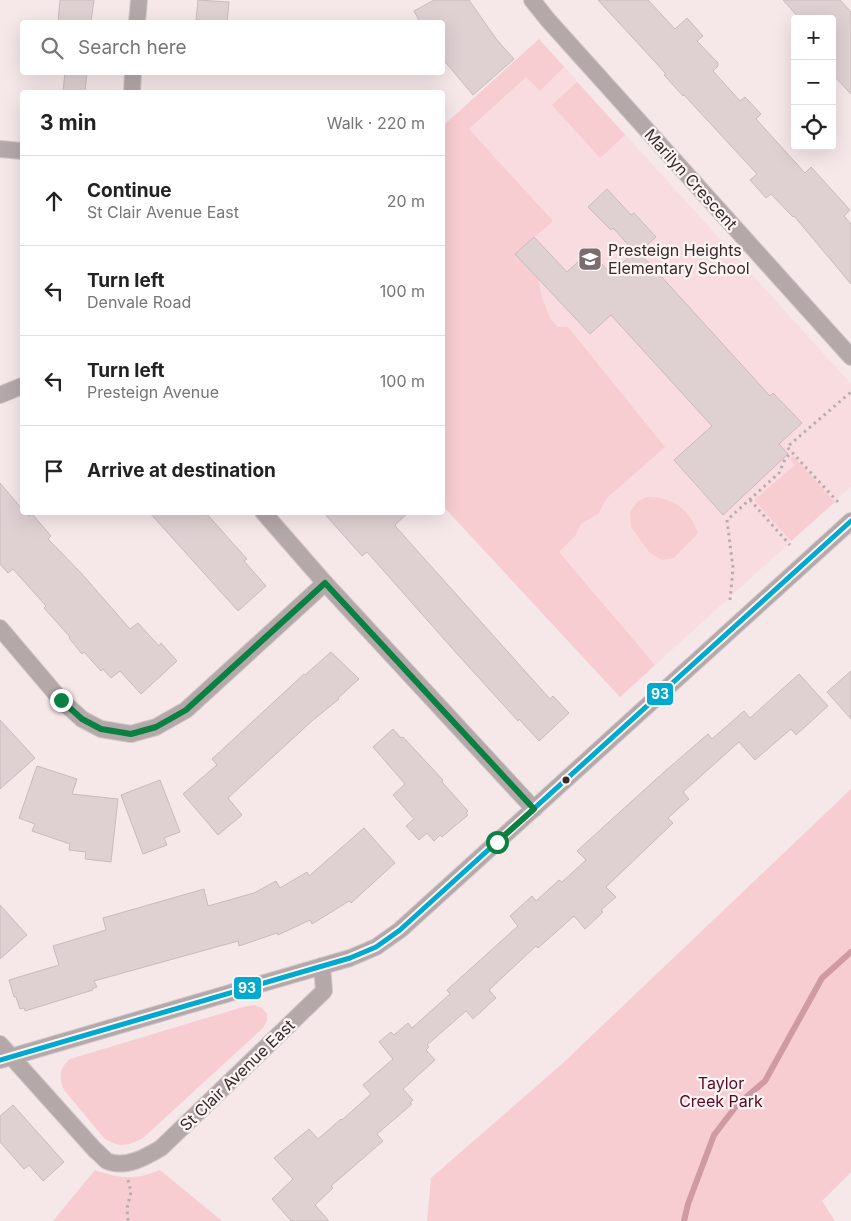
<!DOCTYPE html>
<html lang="en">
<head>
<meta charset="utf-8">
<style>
	:root { --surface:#fff; --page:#f6f6f6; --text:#222; --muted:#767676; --line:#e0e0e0 }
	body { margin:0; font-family:Inter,sans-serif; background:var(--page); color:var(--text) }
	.controls { position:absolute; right:15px; top:15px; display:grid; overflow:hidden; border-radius:5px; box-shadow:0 5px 20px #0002 }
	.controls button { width:45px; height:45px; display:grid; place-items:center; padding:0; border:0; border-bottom:1px solid var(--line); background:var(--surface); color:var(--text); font:25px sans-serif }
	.stop { position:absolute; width:15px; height:15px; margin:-11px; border:4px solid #0b8043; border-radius:50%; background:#fff }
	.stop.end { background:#0b8043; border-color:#fff; box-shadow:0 1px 5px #0008 }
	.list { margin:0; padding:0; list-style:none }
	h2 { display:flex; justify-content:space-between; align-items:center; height:65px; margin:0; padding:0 20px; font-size:21px }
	h2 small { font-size:16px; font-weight:400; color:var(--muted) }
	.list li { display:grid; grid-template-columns:32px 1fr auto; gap:15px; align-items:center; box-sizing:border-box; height:90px; padding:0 20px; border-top:1px solid var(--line) }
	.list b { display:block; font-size:19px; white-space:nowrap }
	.list p { margin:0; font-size:16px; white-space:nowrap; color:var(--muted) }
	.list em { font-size:16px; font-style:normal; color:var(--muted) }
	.icon { flex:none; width:28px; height:28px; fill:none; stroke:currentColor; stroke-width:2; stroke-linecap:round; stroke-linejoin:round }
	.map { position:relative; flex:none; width:851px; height:1221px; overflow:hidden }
	.search { position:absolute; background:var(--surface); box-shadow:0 5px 20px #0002; left:20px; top:20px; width:425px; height:55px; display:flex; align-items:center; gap:12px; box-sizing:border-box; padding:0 18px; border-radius:5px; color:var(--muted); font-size:19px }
	.panel { position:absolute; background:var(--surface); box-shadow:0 5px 20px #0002; left:20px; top:90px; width:425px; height:425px; border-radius:5px }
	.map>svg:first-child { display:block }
	.built { fill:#f9dcdf }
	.green { fill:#f7cdd1 }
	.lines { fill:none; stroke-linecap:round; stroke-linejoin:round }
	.stream { stroke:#ce9ba2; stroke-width:6 }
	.building { fill:#dfd0d2; stroke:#c9bbbd }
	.minor-casing { stroke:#d2c6c8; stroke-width:18 }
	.path { stroke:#b8adae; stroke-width:3; stroke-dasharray:2.5 4; stroke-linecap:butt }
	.minor { stroke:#b4a8a9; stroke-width:16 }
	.bus-1-casing { stroke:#fdf4f4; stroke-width:9 }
	.bus-1 { stroke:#00a9ce; stroke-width:5 }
	.route { stroke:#0b8043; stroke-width:6 }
	.bus-dot { fill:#39292b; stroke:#fdf4f4; stroke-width:2 }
	.labels { text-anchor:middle; stroke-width:4.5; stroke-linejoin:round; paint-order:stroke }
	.street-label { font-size:16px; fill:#39292b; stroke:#fdf4f4 }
	.poi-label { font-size:16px; fill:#39292b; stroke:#fdf4f4; text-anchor:start }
	.park-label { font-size:16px; fill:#5a0720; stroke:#fdf4f4 }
	.line-badge { stroke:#fdf4f4; stroke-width:2 }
	.badge-label { font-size:14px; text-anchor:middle; font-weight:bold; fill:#fff }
</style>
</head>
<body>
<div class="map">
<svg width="851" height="1221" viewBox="0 0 851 1221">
	<rect width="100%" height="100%" fill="#f6e7e9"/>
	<path class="built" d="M539 39 851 384V487L620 697 443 506V126Z"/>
	<g class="green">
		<path d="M539 39 564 67 540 91 526 77 469 129 553 221 516 254 538 278 542 298 550 318 558 327H568L665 447 607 498 598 514 581 524 575 536 559 552 655 665 620 697 443 506V126Z"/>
		<path d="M577 82 625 135 600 158 552 105Z"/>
		<path d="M793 456 835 502 791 541 754 500 795 465 790 459Z"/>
		<path d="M647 497C673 497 689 509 698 533L674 558 662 560 650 553 631 527 630 512 638 501Z"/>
		<path d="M851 789V1172L822 1201 835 1221H427L431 1178 563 1063Z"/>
		<path d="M254 1005 262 1008 267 1014V1021L263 1028 143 1138C129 1146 118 1148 104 1138L64 1090C58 1078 60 1067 70 1059L243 1007Z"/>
		<path d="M95 1170C121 1179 134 1180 160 1170L222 1221H53Z"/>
	</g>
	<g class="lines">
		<path class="stream" d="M684 1221 688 1204 714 1135 737 1105 765 1081 822 978 851 952"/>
	</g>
	<g class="building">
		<path d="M60 0H94L91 22H58Z"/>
		<path d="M198 0 229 2 227 22 196 20Z"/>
		<path d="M434 0H469L497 40 514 59 473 95 442 58V22H420L414 11Z"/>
		<path d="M598 0H648L675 29 687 18 703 36 697 41 718 63V66L713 71 740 101 745 97 761 114 756 119 805 173 811 167 850 210 844 216 851 224V284L794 216 793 217 771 194 766 198 750 180 757 174 684 95 683 96 664 75 666 74Z"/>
		<path d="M783 0H840L851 12V94L832 74V19H800Z"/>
		<path d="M65 72H87L85 92H63Z"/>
		<path d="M607 189 631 215 634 213 656 237 639 252 770 396 773 393 802 423 779 444 788 454 723 515 674 460 712 426 611 315 590 334 515 254 534 237 567 272 590 251 610 273 635 252 613 228 611 230 588 207Z"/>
		<path d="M0 483 22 509V512H26L29 516 31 514 33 515 51 536 48 539 82 574 130 629 138 623 159 646 161 643 177 661 141 694 120 671 111 678 103 669 101 671 84 652 82 654 69 638 70 637 44 608 46 606 13 569 8 573 0 564Z"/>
		<path d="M149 512H205L247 559 244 561 266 586 238 611Z"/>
		<path d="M323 512H409L395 525 396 527 550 699 553 696 569 713 539 741 519 719 518 721 459 656 367 552 362 556Z"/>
		<path d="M331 652 359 679 338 698 339 699 313 720 228 798 242 815 218 835 183 794 217 765 212 759 304 674 305 675Z"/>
		<path d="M851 671V719L827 692Z"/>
		<path d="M799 674 828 706 796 735 791 729 755 760 739 742 683 792 689 799 668 818 673 823 606 887 616 897 601 910 603 912 585 929 574 916 538 948 536 946 489 990 496 998 473 1019 466 1011 427 1045 429 1047 426 1050 435 1060 403 1089 413 1100 410 1103 412 1104 377 1134 383 1141 331 1186 333 1188 315 1205 329 1221H291L272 1199 293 1179 274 1158 309 1129 318 1139 341 1119 342 1120 371 1094 363 1085 393 1059 379 1042 391 1032 394 1035 408 1023 412 1028 450 994 447 990 518 926 510 916 532 896 536 901 559 880 562 882 586 860 577 851 664 772 708 734 712 739 744 711 750 718Z"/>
		<path d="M0 720 35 758 0 789Z"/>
		<path d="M393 729 401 738 403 737 443 780 442 782 468 811 466 813 468 815 450 830 442 837 440 835 434 841 427 833 419 840 406 826 414 819 393 795 405 784 373 747Z"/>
		<path d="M37 766 77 779 72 794 118 799 111 862 85 859 86 852 69 850 70 844 32 831 35 824 19 818Z"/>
		<path d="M160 780 180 832 164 838 167 845 143 854 121 795Z"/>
		<path d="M364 828 395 863 351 903 349 901 312 924 310 920 278 935 277 933 239 946 238 941 94 981 97 987 92 989 93 990 25 1011 24 1008 20 1009 16 997H14L9 980 59 965 53 946 106 930 103 918 204 889 208 906 254 893 276 881 280 888 307 872 309 876Z"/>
		<path d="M0 905 27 935 0 959Z"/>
		<path d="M13 1105 64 1162 43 1181 29 1165 24 1169 0 1142V1116Z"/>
	</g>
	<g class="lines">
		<g class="minor-casing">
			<g id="minor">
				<path d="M532 0 548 20 851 357"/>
				<path d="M137 22 139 0"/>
				<path d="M132 92 133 72"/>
				<path d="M0 149 22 151"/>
				<path d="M0 395 22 386"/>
				<path d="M263 512 325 583 534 809"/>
				<path d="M0 628 61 700 82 719 101 729 131 734 156 727 186 710 325 583"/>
				<path d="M0 1044 95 1150C99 1153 103 1158 107 1161 125 1169 146 1157 161 1148L324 991 322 966"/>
				<path d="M0 1060 350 958 376 947 400 930 851 521"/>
			</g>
		</g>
		<g class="path">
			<path d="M750 500 790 545"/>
			<path d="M838 502 787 447 851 392"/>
			<path d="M730 600 733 568 727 520 779 473 785 459 792 452"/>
			<path d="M128 1180 131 1192 127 1208 128 1221"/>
		</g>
		<use href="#minor" class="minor"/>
		<g class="bus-1-casing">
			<path id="bus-1" d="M0 1060 350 958 376 947 400 930 851 521"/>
		</g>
		<use href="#bus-1" class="bus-1"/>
	</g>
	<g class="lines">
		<path class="route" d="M61 700 82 719 101 729 131 734 156 727 186 710 325 583 534 809 497 842"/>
	</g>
	<defs>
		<g id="school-square" transform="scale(1.25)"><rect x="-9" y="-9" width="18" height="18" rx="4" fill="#7b6c6e" stroke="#fdf4f4"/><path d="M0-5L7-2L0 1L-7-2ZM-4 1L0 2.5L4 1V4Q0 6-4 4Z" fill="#fff"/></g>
	</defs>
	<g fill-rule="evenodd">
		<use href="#school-square" x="590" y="259"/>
	</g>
	<circle class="bus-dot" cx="566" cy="780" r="4.5"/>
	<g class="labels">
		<g class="street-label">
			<text transform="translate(691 179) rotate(48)" y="6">Marilyn Crescent</text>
			<text transform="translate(237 1075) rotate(-44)" y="6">St Clair Avenue East</text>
		</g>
		<g class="poi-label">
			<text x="608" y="256">Presteign Heights<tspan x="608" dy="18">Elementary School</tspan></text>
		</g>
		<g class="park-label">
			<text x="721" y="1089">Taylor<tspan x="721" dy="18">Creek Park</tspan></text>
		</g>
	</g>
	<g class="line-badge">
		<rect x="646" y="682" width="28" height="24" rx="5" fill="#00a9ce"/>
		<rect x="233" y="976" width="29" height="24" rx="5" fill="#00a9ce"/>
	</g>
	<g class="badge-label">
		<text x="660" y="699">93</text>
		<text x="247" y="993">93</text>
	</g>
</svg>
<div class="controls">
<button>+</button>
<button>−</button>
<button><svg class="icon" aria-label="locate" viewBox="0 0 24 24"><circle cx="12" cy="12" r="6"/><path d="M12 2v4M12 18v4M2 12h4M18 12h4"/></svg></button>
</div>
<div class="stop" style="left:497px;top:842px"></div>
<div class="stop end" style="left:61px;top:700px"></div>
<div class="search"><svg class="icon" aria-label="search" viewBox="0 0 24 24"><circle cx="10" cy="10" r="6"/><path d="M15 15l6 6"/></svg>Search here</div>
<section class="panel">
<h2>3 min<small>Walk · 220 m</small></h2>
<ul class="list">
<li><svg class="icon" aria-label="ahead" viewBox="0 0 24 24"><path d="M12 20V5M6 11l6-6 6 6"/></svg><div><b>Continue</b><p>St Clair Avenue East</p></div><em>20 m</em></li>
<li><svg class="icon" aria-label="left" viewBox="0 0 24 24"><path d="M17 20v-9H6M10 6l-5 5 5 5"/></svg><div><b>Turn left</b><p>Denvale Road</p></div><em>100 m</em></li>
<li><svg class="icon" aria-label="left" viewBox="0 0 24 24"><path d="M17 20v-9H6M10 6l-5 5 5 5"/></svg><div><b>Turn left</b><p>Presteign Avenue</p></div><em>100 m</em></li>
<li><svg class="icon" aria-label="arrive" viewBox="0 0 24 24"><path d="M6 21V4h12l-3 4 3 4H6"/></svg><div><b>Arrive at destination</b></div></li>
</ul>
</section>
</div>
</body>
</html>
